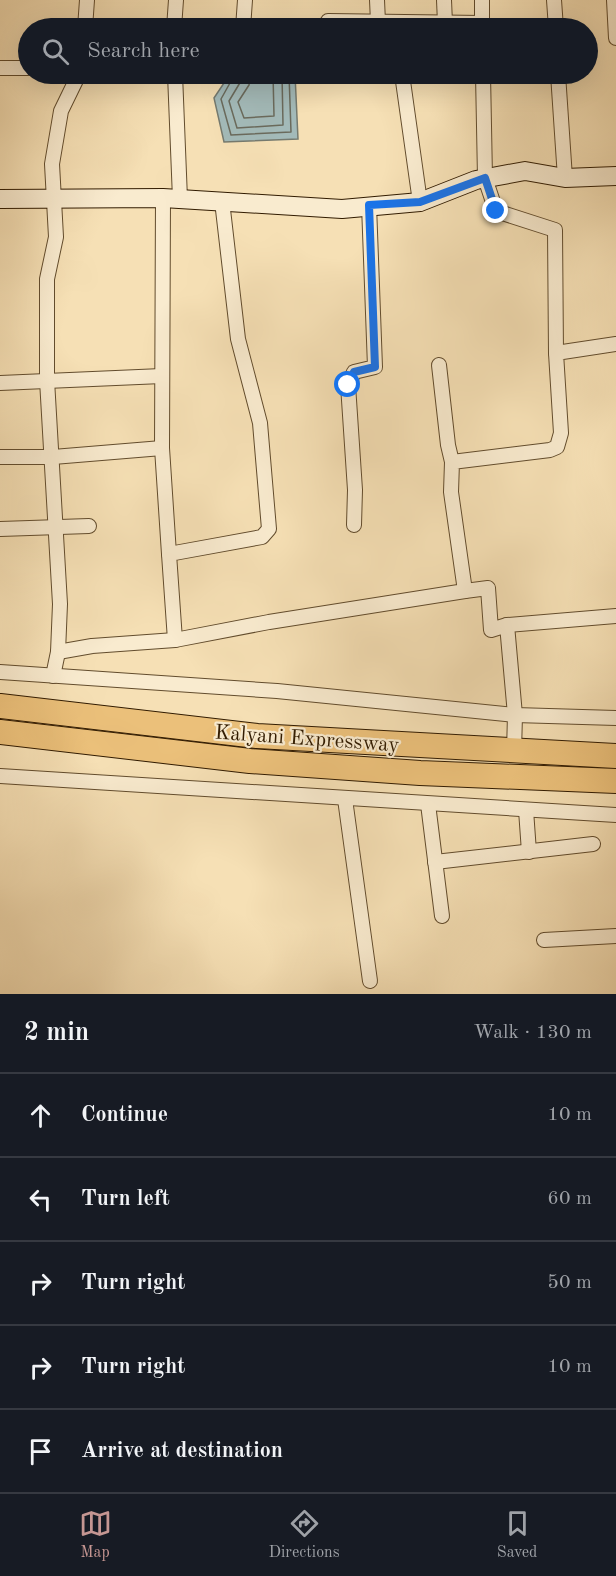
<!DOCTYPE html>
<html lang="en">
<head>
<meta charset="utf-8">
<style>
	:root { --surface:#171b24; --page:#20242c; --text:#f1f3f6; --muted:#9ea1a6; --line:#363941; --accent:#c59692 }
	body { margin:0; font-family:"Old Standard TT",serif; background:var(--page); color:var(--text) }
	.stop { position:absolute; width:18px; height:18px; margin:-14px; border:4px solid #1a73e8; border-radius:50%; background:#fff }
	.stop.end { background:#1a73e8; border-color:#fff; box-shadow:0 2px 6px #0008 }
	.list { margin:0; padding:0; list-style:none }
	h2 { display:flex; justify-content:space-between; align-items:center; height:78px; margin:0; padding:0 24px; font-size:26px }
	h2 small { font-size:20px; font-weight:400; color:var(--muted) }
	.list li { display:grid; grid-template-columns:39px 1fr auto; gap:18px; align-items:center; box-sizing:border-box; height:84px; padding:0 24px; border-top:2px solid var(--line) }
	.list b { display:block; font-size:22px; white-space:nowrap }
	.list em { font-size:20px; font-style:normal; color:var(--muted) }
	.icon { flex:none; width:33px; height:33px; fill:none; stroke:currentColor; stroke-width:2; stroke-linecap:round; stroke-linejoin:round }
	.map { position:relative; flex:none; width:616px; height:994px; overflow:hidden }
	.search { position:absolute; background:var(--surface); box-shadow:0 6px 24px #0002; left:18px; right:18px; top:18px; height:66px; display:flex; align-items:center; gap:15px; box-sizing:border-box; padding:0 21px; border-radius:33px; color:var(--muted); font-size:22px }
	.sheet { height:498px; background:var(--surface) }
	nav { display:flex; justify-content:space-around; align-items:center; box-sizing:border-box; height:84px; border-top:2px solid var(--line); background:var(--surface); font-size:16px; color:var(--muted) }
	nav a { display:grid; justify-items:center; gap:3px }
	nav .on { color:var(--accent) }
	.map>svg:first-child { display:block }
	.water { fill:#a3bab9; stroke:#757a6f; stroke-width:1.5 }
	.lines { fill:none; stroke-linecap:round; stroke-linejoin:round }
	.shore { stroke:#6a6a5c; stroke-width:1.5 }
	.street-casing { stroke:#624c2d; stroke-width:16 }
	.secondary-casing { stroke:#311b00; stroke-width:20 }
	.highway-casing { stroke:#311b00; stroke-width:26 }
	.street { stroke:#f9ebcf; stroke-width:14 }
	.secondary { stroke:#f9ebcf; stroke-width:18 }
	.highway { stroke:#ebc07a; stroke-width:24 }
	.route { stroke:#1a73e8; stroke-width:8 }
	.labels { text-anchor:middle; stroke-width:4.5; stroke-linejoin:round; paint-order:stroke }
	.street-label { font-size:21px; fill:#311b00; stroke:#f9ebcf }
</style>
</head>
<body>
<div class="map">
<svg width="616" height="994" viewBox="0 0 616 994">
	<rect width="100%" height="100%" fill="#f6e0b5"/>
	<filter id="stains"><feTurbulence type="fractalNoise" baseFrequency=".00333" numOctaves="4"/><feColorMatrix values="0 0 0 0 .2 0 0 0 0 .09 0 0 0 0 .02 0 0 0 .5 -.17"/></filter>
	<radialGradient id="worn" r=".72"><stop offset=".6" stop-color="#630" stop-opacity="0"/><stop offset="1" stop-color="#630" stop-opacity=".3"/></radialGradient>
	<path class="water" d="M230 74H295L298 139 224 142 214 98Z"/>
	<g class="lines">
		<g class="shore">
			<path d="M235 74 221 99 231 135 291 132 289 74"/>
			<path d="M242 74 241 81 229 101 237 128 283 125 282 74"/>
			<path d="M251 74 249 85 238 102 244 118 274 116 273 74"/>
		</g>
		<g class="street-casing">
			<g id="street">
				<path d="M377 0 378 22"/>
				<path d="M444 0 445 23"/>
				<path d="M482 0V23"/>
				<path d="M554 0 556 28"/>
				<path d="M614 0 616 38"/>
				<path d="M328 21 482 23V28"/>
				<path d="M85 28 87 0"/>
				<path d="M174 28 176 0"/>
				<path d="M243 28 245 0"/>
				<path d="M0 68H28"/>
				<path d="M175 74 180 199"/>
				<path d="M402 74 420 202"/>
				<path d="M483 74 485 178 496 211 555 230 556 353"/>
				<path d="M558 74 565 178"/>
				<path d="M163 198 162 448 169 554"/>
				<path d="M439 365 448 445 452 462"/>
				<path d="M0 383 162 376"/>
				<path d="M0 457H53L162 448"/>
				<path d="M354 525 355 490 348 385 354 372 375 367 369 205"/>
				<path d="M0 529 89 526"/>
				<path d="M465 591 488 588 491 630 507 625 515 715 514 751"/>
				<path d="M507 625 616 616"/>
				<path d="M175 640 169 554 262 537 269 529 260 423 238 339 222 201"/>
				<path d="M58 652 92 646 175 640 269 622 465 591 451 492 452 462 550 450 557 447 561 433 556 353 616 344"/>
				<path d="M0 672 277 691 515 715 616 718"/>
				<path d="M53 676 58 652 60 604 47 380V279L56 237 52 164 61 111 79 74"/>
				<path d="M0 776 616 815"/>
				<path d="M345 799 370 981"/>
				<path d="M428 804 442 916"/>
				<path d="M526 810 529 852"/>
				<path d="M435 862 593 844"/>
				<path d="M544 940 616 936"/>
			</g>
		</g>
		<g class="secondary-casing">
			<path id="secondary" d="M0 199 163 198 342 209 420 202 476 180 525 171 565 178 616 176"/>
		</g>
		<g class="highway-casing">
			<g id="highway">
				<path d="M0 706 257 736 616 756"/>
				<path d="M0 732 250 761 420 773 616 781"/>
			</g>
		</g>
		<use href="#street" class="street"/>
		<use href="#secondary" class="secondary"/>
		<use href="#highway" class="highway"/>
	</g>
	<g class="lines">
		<path class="route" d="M348 385 354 372 375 367 369 205 420 202 485 178 496 211"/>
	</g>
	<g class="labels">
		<g class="street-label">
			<text transform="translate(307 738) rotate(4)" y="7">Kalyani Expressway</text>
		</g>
	</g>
	<rect width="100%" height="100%" filter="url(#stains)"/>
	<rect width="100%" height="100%" fill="url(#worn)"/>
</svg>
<div class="stop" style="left:348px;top:385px"></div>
<div class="stop end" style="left:496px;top:211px"></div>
<div class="search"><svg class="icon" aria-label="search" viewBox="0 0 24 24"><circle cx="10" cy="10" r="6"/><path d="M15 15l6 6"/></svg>Search here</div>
</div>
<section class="sheet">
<h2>2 min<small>Walk · 130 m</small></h2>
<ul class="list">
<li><svg class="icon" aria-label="ahead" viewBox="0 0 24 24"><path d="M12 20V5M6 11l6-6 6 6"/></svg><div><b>Continue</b></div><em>10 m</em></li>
<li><svg class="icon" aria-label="left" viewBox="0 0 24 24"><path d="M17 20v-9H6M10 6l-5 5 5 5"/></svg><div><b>Turn left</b></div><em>60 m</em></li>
<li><svg class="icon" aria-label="right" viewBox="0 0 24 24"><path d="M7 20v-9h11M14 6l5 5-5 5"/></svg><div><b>Turn right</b></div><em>50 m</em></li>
<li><svg class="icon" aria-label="right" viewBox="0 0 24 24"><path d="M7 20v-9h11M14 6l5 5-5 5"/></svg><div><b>Turn right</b></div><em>10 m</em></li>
<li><svg class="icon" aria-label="arrive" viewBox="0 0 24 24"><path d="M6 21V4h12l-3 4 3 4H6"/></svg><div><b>Arrive at destination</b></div></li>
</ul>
</section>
<nav>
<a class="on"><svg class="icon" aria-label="map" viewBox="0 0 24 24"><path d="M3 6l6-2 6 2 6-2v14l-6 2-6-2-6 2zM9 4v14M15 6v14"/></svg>Map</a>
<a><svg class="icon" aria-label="directions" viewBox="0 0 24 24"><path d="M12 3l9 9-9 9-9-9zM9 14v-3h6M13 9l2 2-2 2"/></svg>Directions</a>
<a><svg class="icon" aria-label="saved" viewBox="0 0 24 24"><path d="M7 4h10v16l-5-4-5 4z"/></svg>Saved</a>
</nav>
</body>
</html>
